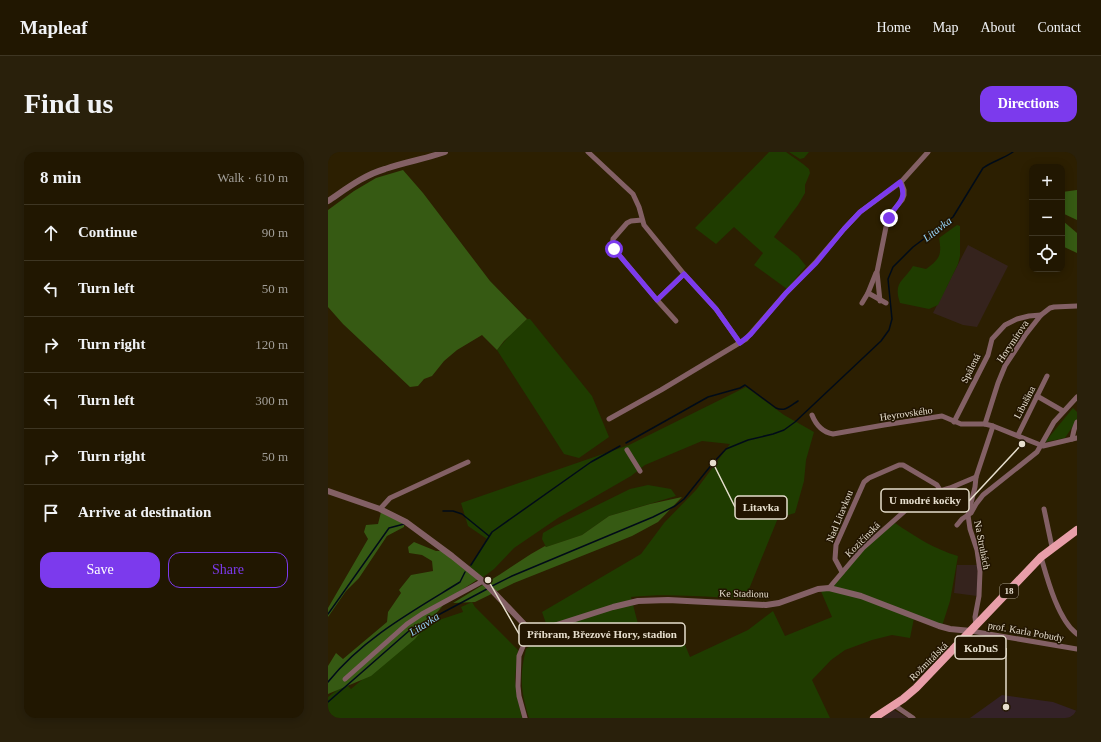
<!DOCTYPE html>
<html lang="en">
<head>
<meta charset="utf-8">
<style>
	:root { --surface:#211701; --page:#29200b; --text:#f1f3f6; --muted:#a29f99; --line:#3e3623; --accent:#7c3aed }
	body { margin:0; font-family:Georgia,serif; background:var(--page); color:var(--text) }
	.controls { position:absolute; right:12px; top:12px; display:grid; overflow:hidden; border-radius:8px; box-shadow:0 2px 10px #0003 }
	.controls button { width:36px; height:36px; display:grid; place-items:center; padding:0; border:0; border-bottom:1px solid var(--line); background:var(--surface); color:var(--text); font:20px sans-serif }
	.stop { position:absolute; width:12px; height:12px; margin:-9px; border:3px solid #7c3aed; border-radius:50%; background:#fff }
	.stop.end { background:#7c3aed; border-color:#fff; box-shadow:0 1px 4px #0008 }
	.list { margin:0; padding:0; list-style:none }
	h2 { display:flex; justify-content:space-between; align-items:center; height:52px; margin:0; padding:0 16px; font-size:17px }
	h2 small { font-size:13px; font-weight:400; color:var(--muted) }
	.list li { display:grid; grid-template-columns:26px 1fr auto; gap:12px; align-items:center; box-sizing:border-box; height:56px; padding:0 16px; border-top:1px solid var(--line) }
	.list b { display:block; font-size:15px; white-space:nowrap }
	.list em { font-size:13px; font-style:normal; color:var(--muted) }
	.actions { display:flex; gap:8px; padding:12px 16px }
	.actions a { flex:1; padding:9px 0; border:1px solid var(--accent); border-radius:12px; text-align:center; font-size:14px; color:var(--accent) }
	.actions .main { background:var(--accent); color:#fff }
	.icon { flex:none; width:22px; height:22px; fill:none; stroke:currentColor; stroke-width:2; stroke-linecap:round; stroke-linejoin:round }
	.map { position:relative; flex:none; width:749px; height:566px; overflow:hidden; border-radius:12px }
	header { display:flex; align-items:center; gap:24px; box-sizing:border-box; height:56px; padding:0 20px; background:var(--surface); border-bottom:1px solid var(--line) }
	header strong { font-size:19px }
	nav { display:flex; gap:22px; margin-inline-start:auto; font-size:14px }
	.intro { display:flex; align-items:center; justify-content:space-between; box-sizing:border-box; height:96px; padding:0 24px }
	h1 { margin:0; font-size:28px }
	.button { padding:10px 18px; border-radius:12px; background:var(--accent); color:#fff; font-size:14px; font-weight:700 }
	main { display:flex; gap:24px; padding:0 24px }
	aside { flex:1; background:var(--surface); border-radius:12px; box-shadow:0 2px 10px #0003 }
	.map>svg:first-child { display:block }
	.industrial { fill:#35231d }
	.education { fill:#342228 }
	.green { fill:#1f3c00 }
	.forest { fill:#365a13 }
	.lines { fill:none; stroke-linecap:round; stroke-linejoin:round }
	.stream { stroke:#000b18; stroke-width:1.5 }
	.minor { stroke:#836065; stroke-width:5 }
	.tertiary { stroke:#836065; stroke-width:6 }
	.primary { stroke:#e89ea9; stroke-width:8 }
	.route { stroke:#7c3aed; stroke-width:5 }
	.labels { text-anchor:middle; stroke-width:3; stroke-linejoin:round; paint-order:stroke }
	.shield { fill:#221500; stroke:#aba290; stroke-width:1 }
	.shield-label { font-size:9px; font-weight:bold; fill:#e6decd }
	.street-label { font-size:10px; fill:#e6decd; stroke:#221500 }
	.water-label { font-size:11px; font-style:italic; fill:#98d6fa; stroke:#221500 }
	.leader { fill:none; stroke:#e6decd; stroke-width:1.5 }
	.callout-dot { fill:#e6decd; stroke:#221500; stroke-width:1.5 }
	.callout { fill:#221500; stroke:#e6decd; stroke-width:1.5 }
	.callout-label { font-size:11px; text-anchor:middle; font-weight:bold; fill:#e6decd }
</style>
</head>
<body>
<header>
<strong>Mapleaf</strong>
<nav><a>Home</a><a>Map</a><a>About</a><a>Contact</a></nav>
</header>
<div class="intro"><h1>Find us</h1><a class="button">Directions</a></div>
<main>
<aside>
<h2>8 min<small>Walk · 610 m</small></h2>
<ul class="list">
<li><svg class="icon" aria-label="ahead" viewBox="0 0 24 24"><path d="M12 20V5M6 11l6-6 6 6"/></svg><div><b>Continue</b></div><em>90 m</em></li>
<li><svg class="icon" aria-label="left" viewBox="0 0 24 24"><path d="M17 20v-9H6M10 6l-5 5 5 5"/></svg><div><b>Turn left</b></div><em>50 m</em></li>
<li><svg class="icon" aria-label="right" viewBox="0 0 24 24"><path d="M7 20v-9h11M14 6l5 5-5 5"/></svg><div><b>Turn right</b></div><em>120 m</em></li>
<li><svg class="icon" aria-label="left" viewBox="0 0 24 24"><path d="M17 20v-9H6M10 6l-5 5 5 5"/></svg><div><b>Turn left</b></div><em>300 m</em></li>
<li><svg class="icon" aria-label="right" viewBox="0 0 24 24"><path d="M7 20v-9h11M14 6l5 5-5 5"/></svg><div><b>Turn right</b></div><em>50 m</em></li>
<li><svg class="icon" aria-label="arrive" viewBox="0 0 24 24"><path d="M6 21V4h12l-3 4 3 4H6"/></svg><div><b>Arrive at destination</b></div></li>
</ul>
<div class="actions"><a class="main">Save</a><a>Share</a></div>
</aside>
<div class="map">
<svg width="749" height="566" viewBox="0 0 749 566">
	<rect width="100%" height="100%" fill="#2c1f01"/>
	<g class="industrial">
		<path d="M640 93 680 114 649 175 635 173 605 161Z"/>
		<path d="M629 413H650L649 444 626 441Z"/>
		<path d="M566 558 580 566H554Z"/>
	</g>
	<path class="education" d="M674 543 725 550 749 559V566H642Z"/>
	<g class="green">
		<path d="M441 0H458L475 12 481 17 482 21 477 33V41L470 53 446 85 470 104 478 114 459 137 426 113 435 101 406 75 388 92 367 76Z"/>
		<path d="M461 0H481L476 6 472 7Z"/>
		<path d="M629 73 632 74V104L630 112 610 153 601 157 572 151C565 130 575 130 585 114L598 117C612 107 614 103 611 86Z"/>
		<path d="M199 167H202L264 244 281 285 251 306 236 302 169 198 182 183Z"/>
		<path d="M418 235 456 263 486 280 478 308 476 329 467 361 450 366 417 447C379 445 341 441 303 445L310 472 322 490 351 478 362 505 420 478 445 459 457 484 504 465 492 437 527 442 586 466 582 486 564 483 544 488 517 498 503 508 484 528 502 566H201C193 540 191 524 198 497L221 480 214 460 313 402 336 371 368 338 402 292 374 289 317 313 303 324 230 366 186 396 166 417 154 426 141 416 159 387 140 374 133 351 301 293Z"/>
		<path d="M745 256 749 260V268L737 286 717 290Z"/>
		<path d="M320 333 343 337 348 344 281 364 254 383 218 395 214 387 215 381 227 374 302 337Z"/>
		<path d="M567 371C588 385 606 397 630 404L622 449 614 474 502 436 535 396Z"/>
		<path d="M144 450 147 455 190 498 187 526 189 544 194 566H0V545L14 534H20L23 537 106 467 108 469 135 460 133 455Z"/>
	</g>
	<g class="forest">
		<path d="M75 18 95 41 162 129 199 167 176 189 169 198 154 183 129 198 116 209 104 224 96 227 90 234 82 235 15 172 0 155V58L26 39 48 26Z"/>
		<path d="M749 38V68L734 61V40Z"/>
		<path d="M735 69 749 81V101L734 94V70Z"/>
		<path d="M354 345 330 370 304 384 186 431 147 450 125 451 171 423 203 402 217 394 218 395 254 383 281 364 322 352Z"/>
		<path d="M53 360 76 366V375L59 384 31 426 18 439 0 465V456L40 387 36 380 38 373 50 372Z"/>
		<path d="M86 390 108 399H117L152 426 121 446 87 487 43 524 0 542V514L8 501 15 507 59 470 60 460 73 441 71 438 83 423 105 419 104 409 94 403 81 401 80 395Z"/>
	</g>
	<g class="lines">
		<g class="stream">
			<path d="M298 291 380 245 412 236 417 233 448 256C457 260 462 254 470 249"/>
			<path d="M115 359H125L134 362 161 384"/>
			<path d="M143 413 164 380 263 310 292 294"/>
			<path d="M162 435 184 424 325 365 347 354 356 347 385 311 398 297 420 288 445 282 456 278 467 270 553 189 561 178 564 167 560 127 565 115 585 95 625 65 655 16C665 9 675 7 685 0"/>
			<path d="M0 462 61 376 76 372"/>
			<path d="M0 530C35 486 85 459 132 430L137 420"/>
			<path d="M0 550 82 478 159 437"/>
		</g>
		<g class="minor">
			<path d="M260 0 305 42 311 55 316 73 356 122 388 157 412 191"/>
			<path d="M314 68 303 69 299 71 285 87 284 94 286 97 329 148 356 122"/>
			<path d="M540 141 558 151"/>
			<path d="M329 148 348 169"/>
			<path d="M552 149 549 120 559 70 563 61 574 48 576 43V38L573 30"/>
			<path d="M534 151 540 141 548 121"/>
			<path d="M709 244 735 259"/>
			<path d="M484 263C488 273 494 280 505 282L556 273 614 264 633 272H657L665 274 715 294 749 286"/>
			<path d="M281 267 333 238 418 187 458 141 487 111 516 77 532 60 573 30 600 0"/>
			<path d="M626 270 660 203 664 187 677 173 689 167 701 164 713 163"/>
			<path d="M657 272 670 231 677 214 698 182 713 163 722 156 726 155 749 154"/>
			<path d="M690 283 719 224"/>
			<path d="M744 287 746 278 749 270"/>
			<path d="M299 298 312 319"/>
			<path d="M52 357 62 346 140 310"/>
			<path d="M716 357 724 395"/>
			<path d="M629 373 634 367 643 361 648 352 655 343 709 300 726 270 749 245"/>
			<path d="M713 405C719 426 730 468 749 482"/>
			<path d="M514 420 507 407 508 393 536 330 541 326 571 313H575L609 333 612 338"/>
			<path d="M501 436 535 396 587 350 605 341 622 336 648 325"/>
			<path d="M648 474 647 465 651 444 652 419 649 398 642 377 640 363 647 335 648 325 665 274"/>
			<path d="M643 479 749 497"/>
			<path d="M17 527 79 472 94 462 155 429"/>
			<path d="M566 553 585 566"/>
			<path d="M197 566 191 544 190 534 191 504 196 492 207 478"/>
		</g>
		<g class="tertiary">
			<path d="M0 49C18 37 36 23 57 17 77 10 97 7 117 0"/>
			<path d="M0 339 52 357 78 370 124 404 155 429 197 473 207 478H213L285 455 310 449 340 448 438 453 451 451 490 437 501 436 533 444 611 474 622 477 643 479"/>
		</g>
		<path class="primary" d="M546 566 575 547 588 536 713 405 749 378"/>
	</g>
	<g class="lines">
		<path class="route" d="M286 97 329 148 356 122 388 157 412 191 423 182 458 141 488 111 516 77 532 60 572 30C580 49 569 50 561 66"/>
	</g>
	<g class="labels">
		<rect class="shield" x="672" y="432" width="18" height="14" rx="3"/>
		<g class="shield-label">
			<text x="681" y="442">18</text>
		</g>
		<g class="street-label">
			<text transform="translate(684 189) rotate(-56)" y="4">Horymírova</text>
			<text transform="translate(642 216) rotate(-63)" y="4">Spálená</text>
			<text transform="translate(696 250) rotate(-63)" y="4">Libušina</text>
			<text transform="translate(578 261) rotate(-8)" y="4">Heyrovského</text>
			<text transform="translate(511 364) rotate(-68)" y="4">Nad Litavkou</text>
			<text transform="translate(534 387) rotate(-45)" y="4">Kozičínská</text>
			<text transform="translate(655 393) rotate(79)" y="4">Na Struhách</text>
			<text transform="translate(416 441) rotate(1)" y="4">Ke Stadionu</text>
			<text transform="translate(698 479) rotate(10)" y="4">prof. Karla Pobudy</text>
			<text transform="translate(600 509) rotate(-45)" y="4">Rožmitálská</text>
		</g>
		<g class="water-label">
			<text transform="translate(609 77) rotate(-38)" y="4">Litavka</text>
			<text transform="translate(96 472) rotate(-33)" y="4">Litavka</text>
		</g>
	</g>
	<path class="leader" d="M694 292L641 349M385 311L407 355M160 428L191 482M678 555L678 496"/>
	<g class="callout-dot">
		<circle cx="694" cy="292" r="4"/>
		<circle cx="385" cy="311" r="4"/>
		<circle cx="160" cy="428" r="4"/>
		<circle cx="678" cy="555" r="4"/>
	</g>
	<g class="callout">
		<rect x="553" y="337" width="88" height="23" rx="4"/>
		<rect x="407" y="344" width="52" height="23" rx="4"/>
		<rect x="191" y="471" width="166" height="23" rx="4"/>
		<rect x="627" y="484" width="51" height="23" rx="4"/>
	</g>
	<g class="callout-label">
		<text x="597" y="352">U modré kočky</text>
		<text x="433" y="359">Litavka</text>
		<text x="274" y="486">Příbram, Březové Hory, stadion</text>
		<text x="653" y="500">KoDuS</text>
	</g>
</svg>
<div class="controls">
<button>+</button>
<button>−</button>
<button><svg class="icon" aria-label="locate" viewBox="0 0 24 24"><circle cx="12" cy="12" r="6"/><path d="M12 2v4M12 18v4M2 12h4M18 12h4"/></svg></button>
</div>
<div class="stop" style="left:286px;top:97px"></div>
<div class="stop end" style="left:561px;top:66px"></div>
</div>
</main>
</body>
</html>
